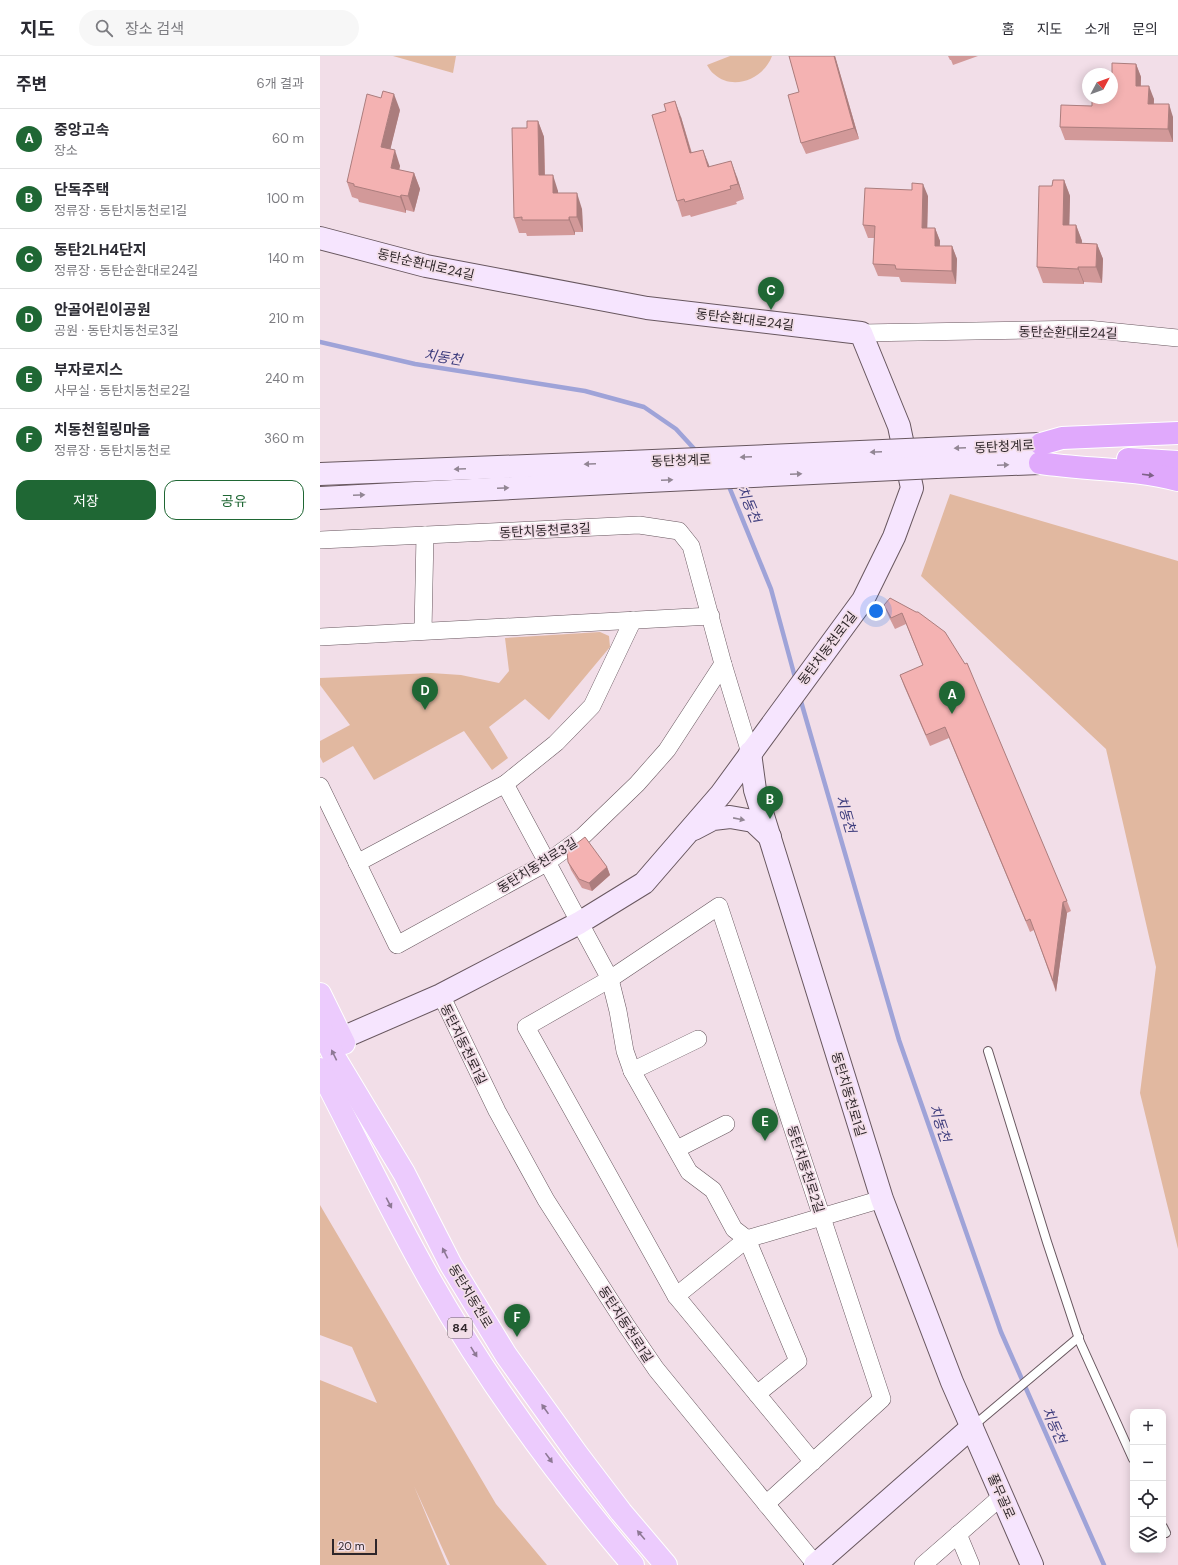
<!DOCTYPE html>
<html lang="ko">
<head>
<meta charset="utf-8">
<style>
	:root { --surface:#fff; --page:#f7f7f7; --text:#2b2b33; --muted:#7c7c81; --line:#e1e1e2; --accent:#1f6734 }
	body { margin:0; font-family:"DM Sans","Noto Sans KR",sans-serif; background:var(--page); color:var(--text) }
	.controls { position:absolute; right:12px; bottom:12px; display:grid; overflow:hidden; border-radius:8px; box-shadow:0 2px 10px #0003 }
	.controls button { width:36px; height:36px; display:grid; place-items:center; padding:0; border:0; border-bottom:1px solid var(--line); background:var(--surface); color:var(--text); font:20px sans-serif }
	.compass { position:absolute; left:762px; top:12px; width:36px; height:36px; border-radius:50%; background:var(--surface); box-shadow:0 2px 10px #0003; rotate:49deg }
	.scale { position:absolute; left:12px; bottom:10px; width:45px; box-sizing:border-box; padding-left:4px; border:2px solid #2e262a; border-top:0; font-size:11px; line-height:14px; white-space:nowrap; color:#2e262a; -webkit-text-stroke:3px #f2dee8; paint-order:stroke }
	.you { position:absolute; left:556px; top:555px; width:14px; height:14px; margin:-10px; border:3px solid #fff; border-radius:50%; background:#1a73e8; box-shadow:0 0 0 6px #1a73e833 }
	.badge { display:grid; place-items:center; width:26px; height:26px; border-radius:50%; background:var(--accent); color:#fff; font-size:13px; font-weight:700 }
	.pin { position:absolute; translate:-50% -33px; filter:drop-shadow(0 1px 2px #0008) }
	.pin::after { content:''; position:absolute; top:21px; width:14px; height:12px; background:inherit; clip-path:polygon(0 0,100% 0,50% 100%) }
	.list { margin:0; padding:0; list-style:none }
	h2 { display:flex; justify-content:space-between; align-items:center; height:52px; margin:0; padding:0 16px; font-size:17px }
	h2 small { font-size:13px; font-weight:400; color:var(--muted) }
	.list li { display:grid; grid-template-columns:26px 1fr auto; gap:12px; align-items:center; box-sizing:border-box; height:60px; padding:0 16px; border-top:1px solid var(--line) }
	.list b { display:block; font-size:15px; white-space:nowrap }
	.list p { margin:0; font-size:13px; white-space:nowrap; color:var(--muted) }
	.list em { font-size:13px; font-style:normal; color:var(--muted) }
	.actions { display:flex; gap:8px; padding:12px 16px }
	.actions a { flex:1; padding:9px 0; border:1px solid var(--accent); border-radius:12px; text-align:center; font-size:14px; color:var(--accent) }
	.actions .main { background:var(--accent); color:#fff }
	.icon { flex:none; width:22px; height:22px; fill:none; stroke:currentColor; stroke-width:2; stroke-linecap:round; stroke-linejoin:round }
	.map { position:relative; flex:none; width:858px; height:1509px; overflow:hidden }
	header { display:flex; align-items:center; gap:24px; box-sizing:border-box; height:56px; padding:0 20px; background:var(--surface); border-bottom:1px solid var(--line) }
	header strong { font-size:19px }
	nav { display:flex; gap:22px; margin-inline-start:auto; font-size:14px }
	.search { width:280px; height:36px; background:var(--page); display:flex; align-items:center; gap:10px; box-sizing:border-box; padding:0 14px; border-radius:22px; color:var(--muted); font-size:15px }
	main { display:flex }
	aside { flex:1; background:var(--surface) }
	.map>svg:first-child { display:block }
	.green { fill:#e1b8a0 }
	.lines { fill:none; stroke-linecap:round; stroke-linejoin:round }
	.stream { stroke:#9fa3d8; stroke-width:4.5 }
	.lane-casing { stroke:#68575f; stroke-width:10 }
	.street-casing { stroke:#68575f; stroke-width:18 }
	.secondary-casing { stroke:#68575f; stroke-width:24 }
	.primary-casing { stroke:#fff; stroke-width:24 }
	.highway-casing { stroke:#fff; stroke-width:24 }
	.lane { stroke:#fff; stroke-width:8 }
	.street { stroke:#fff; stroke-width:17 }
	.secondary { stroke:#f6e5fe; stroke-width:22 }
	.primary { stroke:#eccbfd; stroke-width:22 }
	.highway { stroke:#e0a9fc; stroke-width:22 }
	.secondary-bridge-casing { stroke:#68575f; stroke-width:24; stroke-linecap:butt }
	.secondary-bridge { stroke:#f6e5fe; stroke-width:22 }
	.wall { fill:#d29999 }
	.shaded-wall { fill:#ab7d7d }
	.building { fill:#f4b2b2; stroke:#ab7d7d }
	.oneway { fill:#928694 }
	.oneway2 { fill:#7e6188 }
	.oneway3 { fill:#8d7894 }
	.labels { text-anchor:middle; stroke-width:3.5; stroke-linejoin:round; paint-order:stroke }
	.shield { fill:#f2dee8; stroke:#695d63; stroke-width:1 }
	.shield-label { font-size:12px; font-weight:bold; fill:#2e262a }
	.street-label { font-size:13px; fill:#2e262a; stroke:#f2dee8 }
	.water-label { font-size:14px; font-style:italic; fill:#3d3c7d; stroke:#f2dee8 }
</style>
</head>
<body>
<header>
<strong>지도</strong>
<div class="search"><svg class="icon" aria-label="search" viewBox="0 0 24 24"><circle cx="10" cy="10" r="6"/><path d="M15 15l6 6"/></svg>장소 검색</div>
<nav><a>홈</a><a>지도</a><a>소개</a><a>문의</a></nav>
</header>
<main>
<aside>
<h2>주변<small>6개 결과</small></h2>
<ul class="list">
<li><span class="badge">A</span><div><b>중앙고속</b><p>장소</p></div><em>60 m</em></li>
<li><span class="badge">B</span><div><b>단독주택</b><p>정류장 · 동탄치동천로1길</p></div><em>100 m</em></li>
<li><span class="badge">C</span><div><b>동탄2LH4단지</b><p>정류장 · 동탄순환대로24길</p></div><em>140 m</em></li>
<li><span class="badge">D</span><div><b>안골어린이공원</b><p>공원 · 동탄치동천로3길</p></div><em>210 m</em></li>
<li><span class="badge">E</span><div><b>부자로지스</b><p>사무실 · 동탄치동천로2길</p></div><em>240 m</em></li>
<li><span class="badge">F</span><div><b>치동천힐링마을</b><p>정류장 · 동탄치동천로</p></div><em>360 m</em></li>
</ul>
<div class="actions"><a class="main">저장</a><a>공유</a></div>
</aside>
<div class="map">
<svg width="858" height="1509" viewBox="0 0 858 1509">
	<rect width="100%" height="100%" fill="#f2dee8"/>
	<g class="green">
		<path d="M73 0H136L133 17Z"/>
		<path d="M410 0H452C444 22 414 36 394 18 391 16 389 12 387 9Z"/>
		<path d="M630 438 858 505V1193L820 1037 836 911 786 693 601 520Z"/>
		<path d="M280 576 289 580 290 591 229 664 205 643 169 671 188 702 172 714 144 675 54 724 33 690 3 707 0 701V685L30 669 0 629V622L111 617 141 619 179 627 189 615 185 582Z"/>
		<path d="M0 1149 176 1448 227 1509H130L94 1430 127 1509H0V1324L57 1347 32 1291 0 1279Z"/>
	</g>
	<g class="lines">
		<g class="stream">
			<path d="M0 286 95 308 265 335 324 351 356 373 378 397"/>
			<path d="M408 428 451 533 476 625"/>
			<path d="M480 642 579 984 681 1276 784 1509"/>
		</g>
		<g class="lane-casing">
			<g id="lane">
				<path d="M668 995 727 1186 760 1286 813 1403"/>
				<path d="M652 1371 759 1281"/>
				<path d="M843 1471 846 1477"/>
			</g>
		</g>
		<g class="street-casing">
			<g id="street">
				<path d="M541 277 767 273 858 282"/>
				<path d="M0 484 319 469 359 475 371 490 403 608 430 697"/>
				<path d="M103 575 105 479"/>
				<path d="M0 581 391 560"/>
				<path d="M185 728 290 923 298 955 305 995 312 1015 369 1116 393 1134 414 1173 427 1183 478 1305 437 1338"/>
				<path d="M0 730 77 889 226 807 262 781 317 728 347 694 403 608"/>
				<path d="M37 807 185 728 236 687 272 650 313 564"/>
				<path d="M121 939 177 1055 226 1144 306 1269 336 1313 496 1509"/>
				<path d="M312 1015 378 983"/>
				<path d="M357 1093 406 1068"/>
				<path d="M356 1240 427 1183 562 1143"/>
				<path d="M446 1448 562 1343 399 850 290 923 206 971 356 1240 493 1406"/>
				<path d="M638 1478 651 1509"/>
				<path d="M603 1509 682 1440"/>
			</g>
		</g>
		<g class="secondary-casing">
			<g id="secondary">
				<path d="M0 182 106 210 327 252 541 277 579 370 592 432 574 481 543 544 401 738 324 827 259 867 121 939 22 982"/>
				<path d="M609 393 721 388"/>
				<path d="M616 411 720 407"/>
				<path d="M0 418 309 406"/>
				<path d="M0 442 308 426"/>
				<path d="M430 697 435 734 562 1143 632 1326 712 1509"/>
				<path d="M374 773 393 763 410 761 433 765 450 781"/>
				<path d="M495 1509 652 1371"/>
			</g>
		</g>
		<g class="primary-casing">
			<g id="primary">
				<path d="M0 938 24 987"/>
				<path d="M0 971 16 1004 84 1117 131 1209 186 1299 257 1398 301 1456 346 1509"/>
				<path d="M0 1013C36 1083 71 1155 110 1224 167 1325 238 1421 313 1509"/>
			</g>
		</g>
		<g class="highway-casing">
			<g id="highway">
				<path d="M721 388 742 382 858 377"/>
				<path d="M808 403 858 406"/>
				<path d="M720 407C765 414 813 412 858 424"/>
			</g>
		</g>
		<use href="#lane" class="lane"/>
		<use href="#street" class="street"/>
		<use href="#secondary" class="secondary"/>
		<use href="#primary" class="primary"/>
		<use href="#highway" class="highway"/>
		<g class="secondary-bridge-casing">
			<g id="secondary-bridge">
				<path d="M309 406 609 393"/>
				<path d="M308 426 616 411"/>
			</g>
		</g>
		<use href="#secondary-bridge" class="secondary-bridge"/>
	</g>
	<g class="wall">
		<path d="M469 0H515L539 83 486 98 481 87 479 36Z"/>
		<path d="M628 0H658L633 9 631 4H630Z"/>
		<path d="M816 8 821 21V30L834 43V48L853 61V86L745 84 740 71 772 50 792 17Z"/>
		<path d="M80 54 70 93 80 110 79 114 94 117 100 133 94 156 86 154V157L39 146 38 143 32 141 27 126Z"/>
		<path d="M361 61 372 97 389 111 417 121 424 143 416 146 417 148 371 161 370 159 362 161 357 145Z"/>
		<path d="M218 65 224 81 225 119 238 135V137L262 153 263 176H255V179L207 180 206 177H199L194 162 207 72Z"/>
		<path d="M744 124 750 140 749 169H756L762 185 761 187 777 188 783 203 782 227 764 226V228L723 227 717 211 732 130Z"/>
		<path d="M608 140 607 172H615L620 185V190H632L637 203 636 228 581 226 579 221 558 220 553 208 554 182H548L543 169Z"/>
		<path d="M564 549 596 556 747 845 751 855 747 857 736 936 714 874 710 876 629 682 610 690 584 630 580 619 603 610 586 568 575 573 568 559Z"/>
		<path d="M248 806 287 811 290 819 272 835 262 832 251 814Z"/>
	</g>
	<g class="shaded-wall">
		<path d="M514 0H515L539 83 534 72Z"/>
		<path d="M816 8 821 21 820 43 816 30Z"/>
		<path d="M829 30 834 43 833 60 828 48Z"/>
		<path d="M74 38 80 54 67 107 61 91Z"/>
		<path d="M355 45 361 61 376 113 370 97Z"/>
		<path d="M849 48 853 61V86L848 73Z"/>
		<path d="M218 65 224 81 225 135 219 119Z"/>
		<path d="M75 94 80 110 76 127 71 112Z"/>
		<path d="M383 94 389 109 394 127 388 111Z"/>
		<path d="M411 105 417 121 424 143 418 128Z"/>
		<path d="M94 117 100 133 94 156 88 140Z"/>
		<path d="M233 119 238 135 239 153 233 137Z"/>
		<path d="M744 124 750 140 749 184 743 169Z"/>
		<path d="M603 128 608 140 607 184 602 172Z"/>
		<path d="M257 137 262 153 263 176 257 161Z"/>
		<path d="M81 139 86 154V157L80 141Z"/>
		<path d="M249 161 255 176V179L249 164Z"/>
		<path d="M756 169 762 185 761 202 756 187Z"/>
		<path d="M615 172 620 185 619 202 615 190Z"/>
		<path d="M777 188 783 203 782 227 776 211Z"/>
		<path d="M632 190 637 203 636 228 632 215Z"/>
		<path d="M758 211 764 226V228L758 213Z"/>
		<path d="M287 811 290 819 272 835 269 827Z"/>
		<path d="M743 846 747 857 736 936 733 925Z"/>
	</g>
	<g class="building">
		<path d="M469 0H514L534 72 481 87 468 39 479 36Z"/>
		<path d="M792 7 816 8V30H829L828 48H849L848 73 740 71 741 49 772 50V42H792V18H773V16L792 17Z"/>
		<path d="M63 35 74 38 61 91 75 94 71 112 94 117 88 140 81 139 80 141 34 130V128L27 126 47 38 61 42Z"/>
		<path d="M355 45 370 97 383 94 388 111 411 105 418 128 410 130 411 133 365 146 364 143 357 145 332 59 346 55 344 48Z"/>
		<path d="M207 65H218L219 119H233V137H257V161H249V164H202V161L194 162 192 72H207Z"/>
		<path d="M733 124H744L743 169H756V187L777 188 776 211H758V213L717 211 719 130H732Z"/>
		<path d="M592 127 603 128 602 172H615V190H632V215L576 213 575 209 553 208 555 170 543 169 545 132 592 134Z"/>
		<path d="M570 542 596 556H598L625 576 645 608 647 607 747 845 743 846 733 925 710 863 706 865 625 671 606 679 580 619 603 609 582 557 571 562 564 549Z"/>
		<path d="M265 781 287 811 269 827 259 823 248 806 247 795Z"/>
	</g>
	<defs><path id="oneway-solid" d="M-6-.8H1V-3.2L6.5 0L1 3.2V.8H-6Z"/></defs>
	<g class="oneway">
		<use href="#oneway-solid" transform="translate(640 392) rotate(177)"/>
		<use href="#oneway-solid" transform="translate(556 396) rotate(178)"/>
		<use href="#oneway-solid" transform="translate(426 401) rotate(178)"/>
		<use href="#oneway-solid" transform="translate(270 408) rotate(178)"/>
		<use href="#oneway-solid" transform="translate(683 409) rotate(-2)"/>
		<use href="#oneway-solid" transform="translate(140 413) rotate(178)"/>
		<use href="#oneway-solid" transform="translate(476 418) rotate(-3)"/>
		<use href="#oneway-solid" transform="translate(347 424) rotate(-3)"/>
		<use href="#oneway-solid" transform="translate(183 432) rotate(-3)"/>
		<use href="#oneway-solid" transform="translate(39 439) rotate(-3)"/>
		<use href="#oneway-solid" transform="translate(419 763) rotate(11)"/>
	</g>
	<use class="oneway2" href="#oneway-solid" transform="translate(828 419) rotate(7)"/>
	<g class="oneway3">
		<use href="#oneway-solid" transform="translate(14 999) rotate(-116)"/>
		<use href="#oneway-solid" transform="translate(69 1147) rotate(62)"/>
		<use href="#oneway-solid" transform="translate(125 1197) rotate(-117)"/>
		<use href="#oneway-solid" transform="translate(154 1296) rotate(58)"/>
		<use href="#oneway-solid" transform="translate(225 1353) rotate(-125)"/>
		<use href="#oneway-solid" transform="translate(229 1402) rotate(54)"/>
		<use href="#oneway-solid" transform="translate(321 1479) rotate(-130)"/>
	</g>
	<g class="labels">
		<rect class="shield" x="128" y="1262" width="24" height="20" rx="3"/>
		<g class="shield-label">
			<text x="140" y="1276">84</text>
		</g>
		<g class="street-label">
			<text transform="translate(106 208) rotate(13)" y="5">동탄순환대로24길</text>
			<text transform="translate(425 263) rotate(7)" y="5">동탄순환대로24길</text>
			<text transform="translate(748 276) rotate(1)" y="5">동탄순환대로24길</text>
			<text transform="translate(684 390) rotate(-3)" y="5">동탄청계로</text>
			<text transform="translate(361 404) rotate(-2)" y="5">동탄청계로</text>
			<text transform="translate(225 474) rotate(-3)" y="5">동탄치동천로3길</text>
			<text transform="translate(507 592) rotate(-53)" y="5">동탄치동천로1길</text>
			<text transform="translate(217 809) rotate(-32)" y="5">동탄치동천로3길</text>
			<text transform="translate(144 988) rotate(64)" y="5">동탄치동천로1길</text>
			<text transform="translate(529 1038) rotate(73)" y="5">동탄치동천로1길</text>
			<text transform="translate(486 1113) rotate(72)" y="5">동탄치동천로2길</text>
			<text transform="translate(151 1240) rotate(59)" y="5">동탄치동천로</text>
			<text transform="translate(306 1268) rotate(57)" y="5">동탄치동천로1길</text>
			<text transform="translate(682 1440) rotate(66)" y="5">풀무골로</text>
		</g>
		<g class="water-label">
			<text transform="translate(123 301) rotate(9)" y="5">치동천</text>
			<text transform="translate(429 448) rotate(67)" y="5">치동천</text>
			<text transform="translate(526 758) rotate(74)" y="5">치동천</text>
			<text transform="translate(620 1067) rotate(71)" y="5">치동천</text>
			<text transform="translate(734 1369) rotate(66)" y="5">치동천</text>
		</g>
	</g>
</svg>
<div class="controls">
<button>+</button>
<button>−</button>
<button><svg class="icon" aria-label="locate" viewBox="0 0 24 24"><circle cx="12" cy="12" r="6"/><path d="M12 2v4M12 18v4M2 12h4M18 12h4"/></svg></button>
<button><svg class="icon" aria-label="layers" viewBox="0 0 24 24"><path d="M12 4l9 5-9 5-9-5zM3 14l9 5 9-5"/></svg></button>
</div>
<svg class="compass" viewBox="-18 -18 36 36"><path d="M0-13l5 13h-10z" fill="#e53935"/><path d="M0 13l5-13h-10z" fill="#7c7c81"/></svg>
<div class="scale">20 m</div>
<div class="you"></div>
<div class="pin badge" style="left:632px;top:658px">A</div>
<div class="pin badge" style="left:450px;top:763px">B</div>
<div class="pin badge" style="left:451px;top:254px">C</div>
<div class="pin badge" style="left:105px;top:654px">D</div>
<div class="pin badge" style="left:445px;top:1085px">E</div>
<div class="pin badge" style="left:197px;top:1281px">F</div>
</div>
</main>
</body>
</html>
